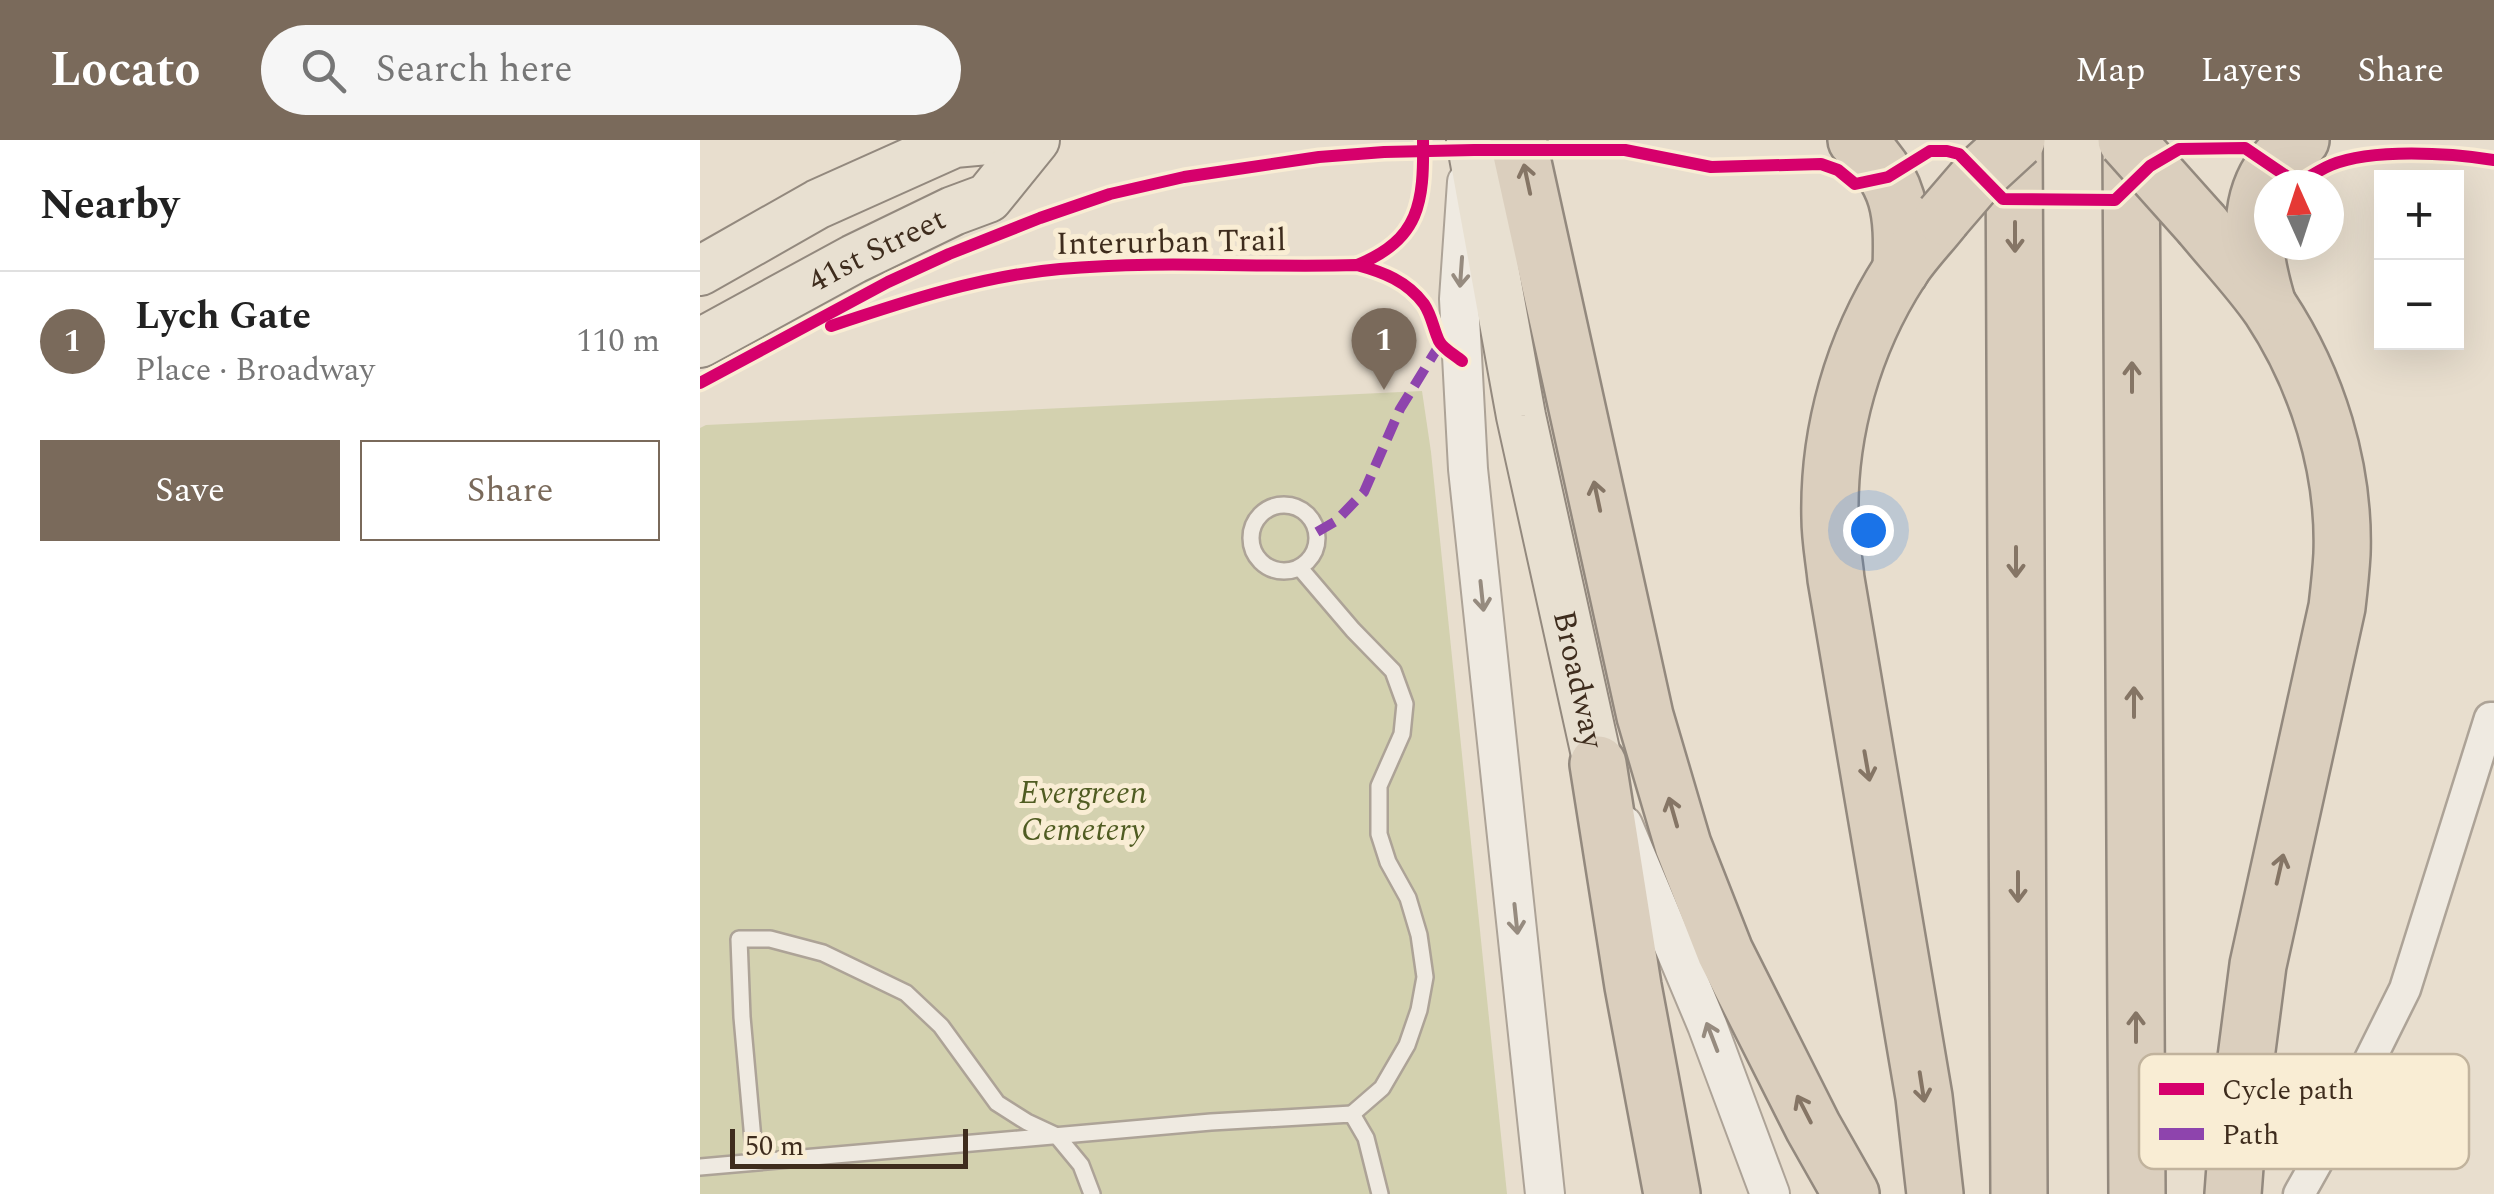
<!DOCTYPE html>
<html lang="en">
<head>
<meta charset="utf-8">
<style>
	:root { --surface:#fff; --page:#f6f6f6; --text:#222; --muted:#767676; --line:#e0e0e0; --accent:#7a6a5b }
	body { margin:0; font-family:Spectral,serif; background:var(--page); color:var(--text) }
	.controls { position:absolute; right:30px; top:30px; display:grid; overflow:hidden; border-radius:0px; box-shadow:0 10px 40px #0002 }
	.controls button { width:90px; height:90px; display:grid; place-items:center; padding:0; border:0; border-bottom:2px solid var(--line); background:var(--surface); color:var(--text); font:50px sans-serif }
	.compass { position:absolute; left:1554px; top:30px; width:90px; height:90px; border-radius:50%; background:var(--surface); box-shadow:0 10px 40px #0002; rotate:357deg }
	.scale { position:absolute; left:30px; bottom:25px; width:238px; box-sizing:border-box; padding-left:10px; border:5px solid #3e2c1d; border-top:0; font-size:28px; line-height:35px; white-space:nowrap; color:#3e2c1d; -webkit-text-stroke:8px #f9edd4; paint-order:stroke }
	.you { position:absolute; left:1168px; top:390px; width:35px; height:35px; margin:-25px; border:8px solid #fff; border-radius:50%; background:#1a73e8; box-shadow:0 0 0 15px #1a73e833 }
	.badge { display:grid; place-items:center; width:65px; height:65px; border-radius:50%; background:var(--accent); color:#fff; font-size:32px; font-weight:700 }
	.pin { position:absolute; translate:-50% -82px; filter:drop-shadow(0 2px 5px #0008) }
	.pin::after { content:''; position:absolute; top:52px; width:35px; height:30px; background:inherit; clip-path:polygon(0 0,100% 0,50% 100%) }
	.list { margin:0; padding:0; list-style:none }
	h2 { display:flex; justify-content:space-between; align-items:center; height:130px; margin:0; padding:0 40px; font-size:42px }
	h2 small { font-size:32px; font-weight:400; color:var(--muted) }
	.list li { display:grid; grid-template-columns:65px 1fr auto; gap:30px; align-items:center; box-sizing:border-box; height:140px; padding:0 40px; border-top:2px solid var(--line) }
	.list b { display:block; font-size:38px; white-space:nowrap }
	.list p { margin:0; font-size:32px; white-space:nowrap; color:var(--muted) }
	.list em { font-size:32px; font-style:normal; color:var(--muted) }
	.actions { display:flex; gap:20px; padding:30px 40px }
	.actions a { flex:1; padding:22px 0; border:2px solid var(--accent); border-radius:0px; text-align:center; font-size:35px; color:var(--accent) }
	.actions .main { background:var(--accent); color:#fff }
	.icon { flex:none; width:55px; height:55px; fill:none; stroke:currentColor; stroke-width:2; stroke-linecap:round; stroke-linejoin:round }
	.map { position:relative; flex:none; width:1794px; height:1054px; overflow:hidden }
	header { display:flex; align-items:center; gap:60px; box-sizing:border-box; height:140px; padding:0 50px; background:var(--accent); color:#fff }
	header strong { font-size:48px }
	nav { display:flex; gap:55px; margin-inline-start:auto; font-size:35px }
	.search { width:700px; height:90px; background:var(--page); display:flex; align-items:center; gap:25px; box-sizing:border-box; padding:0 35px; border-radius:55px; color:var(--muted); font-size:38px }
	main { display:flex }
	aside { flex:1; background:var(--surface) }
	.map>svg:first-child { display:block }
	.cemetery { fill:#d3d1af }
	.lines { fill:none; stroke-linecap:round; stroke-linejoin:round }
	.service-casing { stroke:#ada397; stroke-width:20 }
	.minor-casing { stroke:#ada397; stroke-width:35 }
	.tertiary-casing { stroke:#ada397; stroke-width:42 }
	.primary-casing { stroke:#93897e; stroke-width:52 }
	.motorway-casing { stroke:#93897e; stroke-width:60 }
	.service { stroke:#efeae1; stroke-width:15 }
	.minor { stroke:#efeae1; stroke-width:30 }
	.tertiary { stroke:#efeae1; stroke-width:38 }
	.primary { stroke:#e8e0d1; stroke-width:48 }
	.motorway { stroke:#dbcfbe; stroke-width:55 }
	.motorway-bridge-casing { stroke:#93897e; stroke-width:60; stroke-linecap:butt }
	.motorway-bridge { stroke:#dbcfbe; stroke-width:55 }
	.quiet { stroke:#8e44ad; stroke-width:10; stroke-dasharray:20 10; stroke-linecap:butt }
	.cycleway-casing { stroke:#f9edd4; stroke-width:19 }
	.cycleway { stroke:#d6006c; stroke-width:12 }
	.oneway { stroke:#857565 }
	.oneway2 { stroke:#968b7f }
	.labels { text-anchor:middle; stroke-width:10; stroke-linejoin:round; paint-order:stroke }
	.street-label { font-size:32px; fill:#3e2c1d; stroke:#f9edd4 }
	.park-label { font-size:32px; font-style:italic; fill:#505c22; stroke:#f9edd4 }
	.key { fill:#f9edd4; stroke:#c1b39d; stroke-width:2.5 }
	.key-label { font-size:28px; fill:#3e2c1d }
</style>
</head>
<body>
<header>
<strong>Locato</strong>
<div class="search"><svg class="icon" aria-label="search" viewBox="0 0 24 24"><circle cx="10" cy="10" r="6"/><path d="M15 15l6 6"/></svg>Search here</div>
<nav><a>Map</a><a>Layers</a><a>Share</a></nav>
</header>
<main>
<aside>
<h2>Nearby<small></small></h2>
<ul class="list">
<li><span class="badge">1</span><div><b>Lych Gate</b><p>Place · Broadway</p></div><em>110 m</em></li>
</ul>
<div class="actions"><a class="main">Save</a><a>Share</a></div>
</aside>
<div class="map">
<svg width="1794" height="1054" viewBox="0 0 1794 1054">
	<rect width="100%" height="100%" fill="#e8dece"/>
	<path class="cemetery" d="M722 251 731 312 807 1054H0V288L6 285Z"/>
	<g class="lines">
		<g class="service-casing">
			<g id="service">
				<circle cx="584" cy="398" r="33"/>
				<path d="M600 428 653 490 693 531 705 564 702 594 679 646V694L688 722 708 758 719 795 725 837 719 870 707 905 682 948 652 974"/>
				<path d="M55 1022 42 877 39 799H70L123 813 206 853 241 886 297 963 327 982 357 996 381 1025 392 1054"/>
				<path d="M0 1027 511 982 652 974 666 998 680 1054"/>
			</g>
		</g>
		<g class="minor-casing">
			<path id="minor" d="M1599 1054 1635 990 1705 849 1790 578H1794"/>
		</g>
		<g class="tertiary-casing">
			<g id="tertiary">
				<path d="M767 42 759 159 768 329 845 1054"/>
				<path d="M923 685 1007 885 1070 1054"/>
			</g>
		</g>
		<g class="primary-casing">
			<g id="primary">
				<path id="s1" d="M771 0 821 276 898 624"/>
				<path d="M0 131 118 64 254 3 287 0"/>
				<path id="s2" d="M0 203 154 119 253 71 288 58 335 0"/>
			</g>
		</g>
		<g class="motorway-casing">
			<g id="motorway">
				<path d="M818 0 945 576 983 705 1025 812 1113 987 1151 1054"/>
				<path d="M1156 0C1201 41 1203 72 1201 130"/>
				<path d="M1314 0 1319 1054"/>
				<path d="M1431 0 1437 1054"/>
				<path d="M1502 85C1524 112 1550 139 1570 168 1617 239 1645 328 1642 414 1641 432 1639 450 1637 467L1558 825 1539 972 1533 1054"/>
				<path d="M1567 162C1549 101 1542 41 1601 0"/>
				<path d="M898 624 933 846 972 1054"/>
				<path d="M1235 1054 1224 957 1136 439C1134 419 1130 399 1130 378 1128 292 1153 204 1200 131 1212 112 1229 95 1243 77"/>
			</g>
		</g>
		<use href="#service" class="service"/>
		<use href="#minor" class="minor"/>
		<use href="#tertiary" class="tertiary"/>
		<use href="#primary" class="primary"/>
		<use href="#motorway" class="motorway"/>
		<g class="motorway-bridge-casing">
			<g id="motorway-bridge">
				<path d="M1426 0 1502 85"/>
				<path d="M1243 77 1280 34 1317 0"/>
			</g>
		</g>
		<use href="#motorway-bridge" class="motorway-bridge"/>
		<path class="quiet" d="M617 392 636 381 664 352 700 269 740 204"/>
		<g class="cycleway-casing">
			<g id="cycleway">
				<path d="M657 125C720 100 724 62 723 0"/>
				<path d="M131 186C206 161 281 136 360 129 459 120 558 128 657 125 683 132 707 141 724 164 732 176 733 188 739 201 743 209 755 215 762 221"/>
				<path d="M0 243 188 142 249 114 340 78 410 54 484 37 619 17 684 12 774 10H925L1011 27 1121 24 1138 30 1155 44 1188 37 1230 11H1247L1259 14 1303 59 1415 60 1450 26 1479 9 1545 8 1598 44C1609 37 1619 30 1631 25 1672 8 1750 13 1794 20"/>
			</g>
		</g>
		<use href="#cycleway" class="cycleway"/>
	</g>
	<defs><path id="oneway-shaft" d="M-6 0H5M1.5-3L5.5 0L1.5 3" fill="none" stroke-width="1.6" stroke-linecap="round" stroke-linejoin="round" transform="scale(2.5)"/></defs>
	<g class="oneway">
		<use href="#oneway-shaft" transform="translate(827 39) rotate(-102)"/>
		<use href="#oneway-shaft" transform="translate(1315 97) rotate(90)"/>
		<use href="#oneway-shaft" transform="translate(1432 237) rotate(-90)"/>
		<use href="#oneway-shaft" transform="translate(897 356) rotate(-102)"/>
		<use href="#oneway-shaft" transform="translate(1316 422) rotate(90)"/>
		<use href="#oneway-shaft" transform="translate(1434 562) rotate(-90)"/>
		<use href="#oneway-shaft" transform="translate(1167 626) rotate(80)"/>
		<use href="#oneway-shaft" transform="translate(973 672) rotate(-106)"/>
		<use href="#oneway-shaft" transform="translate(1580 729) rotate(-77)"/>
		<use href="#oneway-shaft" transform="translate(1318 747) rotate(90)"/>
		<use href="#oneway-shaft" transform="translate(1436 887) rotate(-90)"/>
		<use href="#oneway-shaft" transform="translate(1222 947) rotate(81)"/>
		<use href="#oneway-shaft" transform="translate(1104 969) rotate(-117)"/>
	</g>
	<g class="oneway2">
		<use href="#oneway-shaft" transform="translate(761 132) rotate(94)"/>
		<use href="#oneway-shaft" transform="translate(782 456) rotate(84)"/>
		<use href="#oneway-shaft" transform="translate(816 779) rotate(84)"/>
		<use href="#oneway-shaft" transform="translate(1012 897) rotate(-111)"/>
	</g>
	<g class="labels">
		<g class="street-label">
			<text transform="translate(471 101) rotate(-1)" y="11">Interurban Trail</text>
			<text dy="11" stroke="none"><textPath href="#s2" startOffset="200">41st Street</textPath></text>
			<text dy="11" stroke="none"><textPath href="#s1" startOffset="550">Broadway</textPath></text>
		</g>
		<g class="park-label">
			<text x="383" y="663">Evergreen<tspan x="383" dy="37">Cemetery</tspan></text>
		</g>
	</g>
	<rect x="1439" y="914" width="330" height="115" rx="15" class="key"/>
	<rect x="1459" y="943" width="45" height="12" fill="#d6006c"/>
	<rect x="1459" y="988" width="45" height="12" fill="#8e44ad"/>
	<g class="key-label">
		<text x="1522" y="959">Cycle path</text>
		<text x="1522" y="1004">Path</text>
	</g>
</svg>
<div class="controls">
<button>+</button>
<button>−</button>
</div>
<svg class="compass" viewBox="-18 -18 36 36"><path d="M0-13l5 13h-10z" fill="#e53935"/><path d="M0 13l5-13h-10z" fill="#767676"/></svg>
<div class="scale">50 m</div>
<div class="you"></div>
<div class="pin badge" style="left:684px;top:250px">1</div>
</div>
</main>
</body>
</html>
